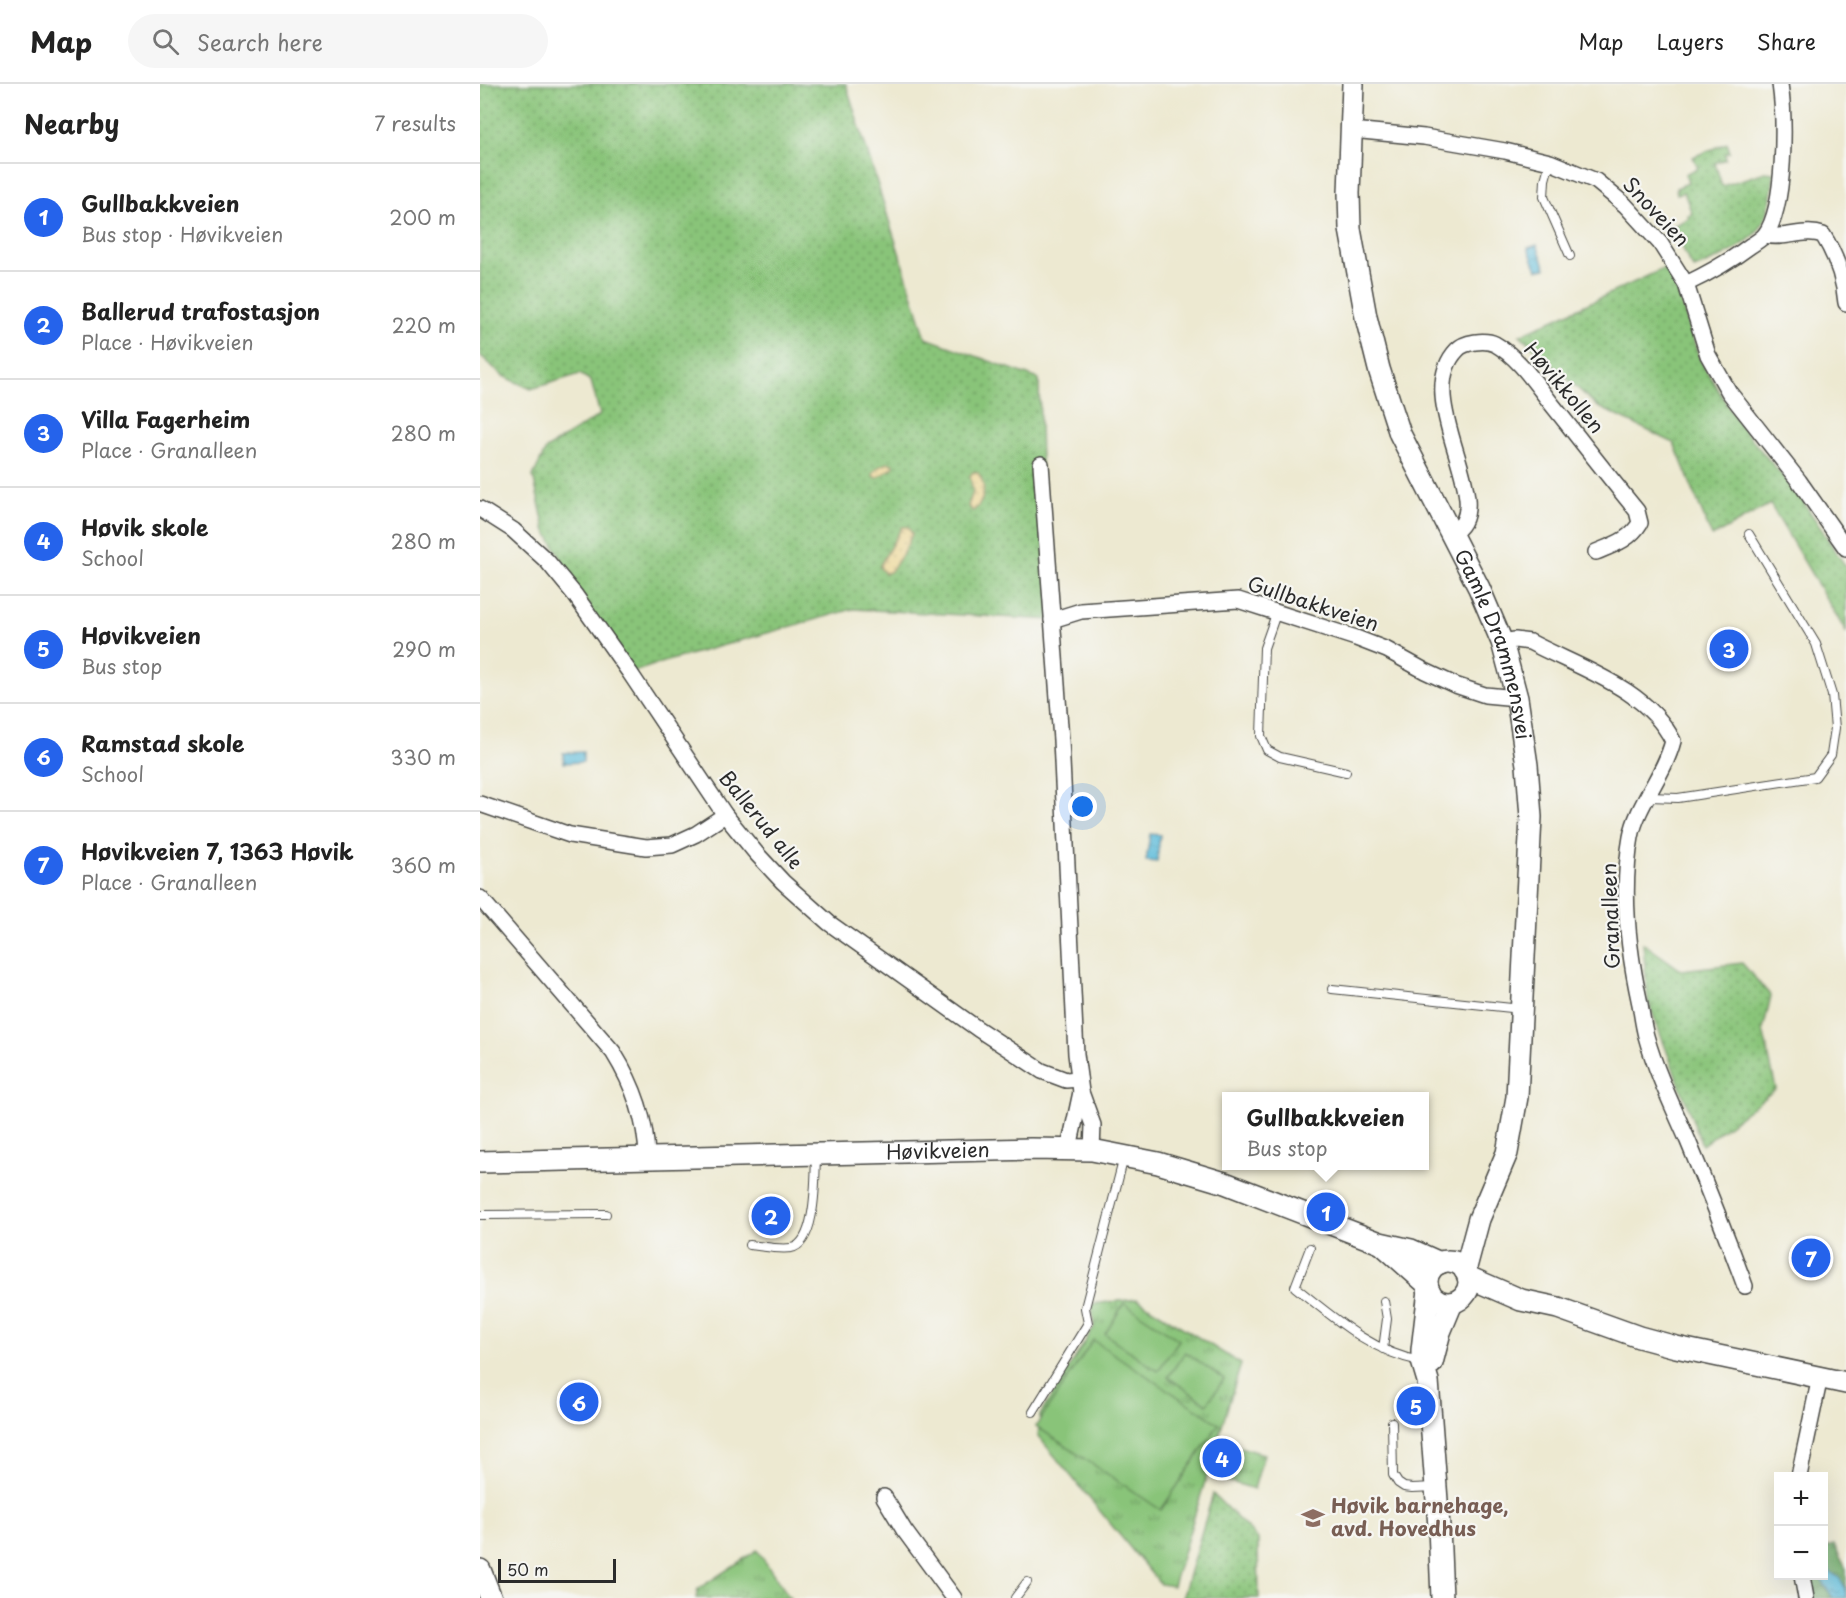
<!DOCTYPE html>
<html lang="en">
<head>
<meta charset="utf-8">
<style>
	:root { --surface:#fff; --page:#f6f6f6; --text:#222; --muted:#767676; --line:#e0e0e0; --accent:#2563eb }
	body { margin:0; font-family:"Playpen Sans",sans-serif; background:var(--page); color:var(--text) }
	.controls { position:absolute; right:18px; bottom:18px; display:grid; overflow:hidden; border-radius:0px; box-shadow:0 6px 24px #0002 }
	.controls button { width:54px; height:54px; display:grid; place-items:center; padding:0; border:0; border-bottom:2px solid var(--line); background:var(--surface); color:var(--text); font:30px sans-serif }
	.scale { position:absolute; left:18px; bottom:15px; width:118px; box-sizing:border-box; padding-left:6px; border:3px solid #2b2b2b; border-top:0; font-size:16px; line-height:21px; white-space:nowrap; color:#2b2b2b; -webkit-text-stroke:4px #f6f6f2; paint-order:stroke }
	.you { position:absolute; left:603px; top:723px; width:21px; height:21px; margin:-15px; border:4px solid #fff; border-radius:50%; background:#1a73e8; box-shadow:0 0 0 9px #1a73e833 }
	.badge { display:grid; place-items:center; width:39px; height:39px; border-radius:50%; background:var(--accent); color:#fff; font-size:20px; font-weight:700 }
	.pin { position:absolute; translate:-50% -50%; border:3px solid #fff; box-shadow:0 2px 6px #0006 }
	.popup { position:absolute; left:742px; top:1008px; width:207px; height:78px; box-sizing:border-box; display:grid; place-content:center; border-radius:0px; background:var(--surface); filter:drop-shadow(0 2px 4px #0005); font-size:20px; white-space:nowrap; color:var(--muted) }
	.popup b { font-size:22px; color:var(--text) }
	.popup::after { content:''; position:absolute; left:50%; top:100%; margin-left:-12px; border:12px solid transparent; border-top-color:var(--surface) }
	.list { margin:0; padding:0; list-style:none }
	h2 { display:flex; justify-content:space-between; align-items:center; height:78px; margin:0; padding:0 24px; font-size:26px }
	h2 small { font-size:20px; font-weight:400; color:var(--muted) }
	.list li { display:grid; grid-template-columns:39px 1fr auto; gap:18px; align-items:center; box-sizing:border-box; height:108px; padding:0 24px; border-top:2px solid var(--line) }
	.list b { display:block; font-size:22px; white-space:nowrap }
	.list p { margin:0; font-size:20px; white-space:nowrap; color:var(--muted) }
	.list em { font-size:20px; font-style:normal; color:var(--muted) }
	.icon { flex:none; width:33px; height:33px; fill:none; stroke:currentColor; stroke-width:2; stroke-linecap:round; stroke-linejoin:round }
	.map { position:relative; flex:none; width:1366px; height:1514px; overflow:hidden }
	header { display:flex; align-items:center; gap:36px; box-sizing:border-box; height:84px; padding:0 30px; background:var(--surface); border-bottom:2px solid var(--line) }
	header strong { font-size:28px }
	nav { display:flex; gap:33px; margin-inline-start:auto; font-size:21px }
	.search { width:420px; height:54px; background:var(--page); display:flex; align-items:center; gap:15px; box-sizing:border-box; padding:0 21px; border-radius:33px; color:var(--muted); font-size:22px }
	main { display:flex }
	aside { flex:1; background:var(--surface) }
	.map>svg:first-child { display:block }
	.grass { fill:url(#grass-dots); stroke:#5a7852; stroke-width:1.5 }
	.forest { fill:url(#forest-crowns); stroke:#4c6a4a; stroke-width:1.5 }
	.sand { fill:url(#sand-dots); stroke:#8c8264; stroke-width:1.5 }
	.park { fill:url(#park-tufts); stroke:#5a7852; stroke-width:1.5 }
	.pitch { fill:#89c479; stroke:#5a7852; stroke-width:1.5 }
	.water { fill:url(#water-ripples); stroke:#437382; stroke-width:1.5 }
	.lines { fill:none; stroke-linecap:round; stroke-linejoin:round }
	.service-casing { stroke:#484844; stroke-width:10 }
	.minor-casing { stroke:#484844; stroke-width:18 }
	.secondary-casing { stroke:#484844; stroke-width:24 }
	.service { stroke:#fff; stroke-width:8 }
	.minor { stroke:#fff; stroke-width:15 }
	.secondary { stroke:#fff; stroke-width:21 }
	.labels { text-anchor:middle; stroke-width:4.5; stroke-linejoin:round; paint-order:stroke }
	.street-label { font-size:20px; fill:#2b2b2b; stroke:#f6f6f2 }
	.education-label { font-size:20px; font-weight:bold; fill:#785e54; stroke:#f6f6f2; text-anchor:start }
</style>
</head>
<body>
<header>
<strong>Map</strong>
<div class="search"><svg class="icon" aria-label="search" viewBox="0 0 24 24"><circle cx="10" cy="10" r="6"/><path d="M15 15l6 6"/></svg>Search here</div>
<nav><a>Map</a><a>Layers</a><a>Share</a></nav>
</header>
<main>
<aside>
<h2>Nearby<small>7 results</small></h2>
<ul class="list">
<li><span class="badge">1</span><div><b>Gullbakkveien</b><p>Bus stop · Høvikveien</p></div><em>200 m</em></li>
<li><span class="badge">2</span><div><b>Ballerud trafostasjon</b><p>Place · Høvikveien</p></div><em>220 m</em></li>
<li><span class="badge">3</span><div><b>Villa Fagerheim</b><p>Place · Granalleen</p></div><em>280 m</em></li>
<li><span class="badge">4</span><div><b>Høvik skole</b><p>School</p></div><em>280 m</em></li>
<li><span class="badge">5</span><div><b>Høvikveien</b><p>Bus stop</p></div><em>290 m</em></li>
<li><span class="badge">6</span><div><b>Ramstad skole</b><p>School</p></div><em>330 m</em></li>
<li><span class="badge">7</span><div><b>Høvikveien 7, 1363 Høvik</b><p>Place · Granalleen</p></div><em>360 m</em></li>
</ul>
</aside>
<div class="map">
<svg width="1366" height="1514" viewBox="0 0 1366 1514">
	<defs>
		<pattern id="grass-dots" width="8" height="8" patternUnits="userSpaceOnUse" patternTransform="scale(1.5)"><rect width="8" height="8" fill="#89c479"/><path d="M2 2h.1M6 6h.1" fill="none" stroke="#709f63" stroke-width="1.8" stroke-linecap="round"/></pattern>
		<pattern id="forest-crowns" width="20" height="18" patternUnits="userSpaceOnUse" patternTransform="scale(1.5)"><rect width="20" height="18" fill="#6eaa69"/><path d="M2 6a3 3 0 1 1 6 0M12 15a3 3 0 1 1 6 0" fill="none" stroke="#5b8b57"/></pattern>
		<pattern id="sand-dots" width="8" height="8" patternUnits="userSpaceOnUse" patternTransform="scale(1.5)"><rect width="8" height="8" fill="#eeda9e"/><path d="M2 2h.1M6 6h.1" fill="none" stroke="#cb8" stroke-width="1.8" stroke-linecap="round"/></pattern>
		<pattern id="park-tufts" width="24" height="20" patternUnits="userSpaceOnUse" patternTransform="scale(1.5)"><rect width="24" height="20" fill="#89c479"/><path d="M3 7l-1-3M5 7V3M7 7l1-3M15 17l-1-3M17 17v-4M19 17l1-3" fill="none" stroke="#709f63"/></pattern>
		<pattern id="water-ripples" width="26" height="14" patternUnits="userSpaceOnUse" patternTransform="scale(1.5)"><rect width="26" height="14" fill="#5bbbda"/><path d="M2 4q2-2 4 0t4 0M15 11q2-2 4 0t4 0" fill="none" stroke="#4b98b1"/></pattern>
	</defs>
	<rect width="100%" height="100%" fill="#f6f6f2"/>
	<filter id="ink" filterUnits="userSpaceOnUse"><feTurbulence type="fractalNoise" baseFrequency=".0167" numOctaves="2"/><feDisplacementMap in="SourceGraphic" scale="12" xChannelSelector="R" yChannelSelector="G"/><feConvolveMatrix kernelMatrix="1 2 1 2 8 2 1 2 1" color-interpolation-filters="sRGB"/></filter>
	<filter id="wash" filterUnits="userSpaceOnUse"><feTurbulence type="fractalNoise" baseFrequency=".008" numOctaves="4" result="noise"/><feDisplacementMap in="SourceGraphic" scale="24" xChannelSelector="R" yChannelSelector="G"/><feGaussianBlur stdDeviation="1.35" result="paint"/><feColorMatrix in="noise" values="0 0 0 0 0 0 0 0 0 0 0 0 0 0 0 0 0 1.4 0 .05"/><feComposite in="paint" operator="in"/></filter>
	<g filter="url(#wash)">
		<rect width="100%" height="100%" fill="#ede9d1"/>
		<g class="grass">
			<path d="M0 0H366L446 254 559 295 561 380 572 536 373 525 180 579 150 589 128 559 65 445 53 392 66 365 120 331 111 297 100 290 51 305 23 292 0 271Z"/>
			<path d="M1247 59 1250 68 1245 70 1246 75 1235 79 1242 102 1285 88 1294 89C1292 105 1291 124 1283 139 1273 160 1236 176 1214 185 1205 174 1202 161 1196 147L1193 148 1191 143 1209 134 1208 131 1212 130 1204 108 1197 110 1196 104 1208 99 1205 90 1218 84 1213 73Z"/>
			<path d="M1189 182 1220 276 1258 339 1321 414 1366 483V548L1290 420 1232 453 1194 359 1117 322 1040 251Z"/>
			<path d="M1163 859 1201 886 1262 879 1291 912 1283 946 1296 1005 1222 1061 1168 917Z"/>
			<path d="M733 1410 778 1455 779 1514H702Z"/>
		</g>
		<path class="forest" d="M1354 1461 1366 1485V1514H1326L1319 1492H1344V1464Z"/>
		<g class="sand">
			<path d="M409 379 413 380 414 383 397 394 394 393 393 390C397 383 402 380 409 379Z"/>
			<path d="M493 388 498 389C507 401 505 418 493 427L488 422 493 408 490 392Z"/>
			<path d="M422 443H428L432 450C426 465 420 476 410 488L405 489 401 485 400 481Z"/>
		</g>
		<g class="park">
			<path d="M657 1215 761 1280 693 1502 680 1500 558 1352 560 1331 614 1243 612 1220Z"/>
			<path d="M746 1359 784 1370 774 1405 735 1393Z"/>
			<path d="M277 1466 310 1514H216L218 1505Z"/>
		</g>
		<g class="pitch">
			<path d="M644 1219 699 1256 678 1287 625 1250Z"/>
			<path d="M613 1256 739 1340 681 1426 556 1342Z"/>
			<path d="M705 1268 744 1295 727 1320 688 1293Z"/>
		</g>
		<g class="water">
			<path d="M1057 161 1066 184 1057 186 1048 164Z"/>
			<path d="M103 668V678L84 679 83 669Z"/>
			<path d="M670 750 680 751 677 778 666 777Z"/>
			<path d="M1344 1473 1351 1489C1362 1493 1366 1502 1366 1514H1353L1339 1492H1344Z"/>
		</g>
	</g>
	<g filter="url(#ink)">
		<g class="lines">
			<g class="service-casing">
				<g id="service">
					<path d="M1070 78 1065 96 1064 113 1090 172"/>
					<path d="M796 530 784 564 781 652 787 666 800 673 866 688"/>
					<path d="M1169 713 1198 714 1335 693 1351 671 1355 644 1352 611 1336 560 1269 450"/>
					<path d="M852 905 1041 925"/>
					<path d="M0 1131 126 1130"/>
					<path d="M269 1161C282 1162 298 1166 311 1164 337 1160 335 1091 336 1071"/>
					<path d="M830 1164 815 1203C853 1233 891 1268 940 1277"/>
					<path d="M903 1265 907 1235 904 1217"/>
					<path d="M553 1328 608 1239 605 1224 644 1073"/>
					<path d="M912 1338 913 1391 918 1399 924 1403 932 1404 955 1403"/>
					<path d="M535 1514 547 1498"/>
				</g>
			</g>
			<g class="minor-casing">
				<g id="minor">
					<path d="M872 46 944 53 1025 67 1070 78 1116 97 1145 121 1180 159 1206 200 1228 271 1249 308 1319 397 1366 464"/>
					<path d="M1285 151C1305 156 1324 144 1343 151 1356 172 1364 194 1366 219"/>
					<path d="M1206 200C1229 189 1250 177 1270 162 1275 159 1281 155 1285 151 1306 123 1305 34 1300 0"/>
					<path d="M561 380 581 656 596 970 601 1008 613 1041 612 1066"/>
					<path d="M0 425 33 446 67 477 95 511 150 589 245 731 276 769 303 798 349 839 498 945 562 987 586 996 599 995"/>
					<path d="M972 449C1022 422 929 316 977 266 984 258 1005 255 1015 260 1040 274 1057 302 1074 323 1102 358 1129 393 1157 427L1160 439C1150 456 1133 461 1116 468"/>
					<path d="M572 536 601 527 758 516 876 554 907 566 945 587 975 601 1005 611 1037 614"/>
					<path d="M1022 558 1035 556 1050 558C1099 584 1167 604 1193 657 1184 692 1157 720 1151 753 1141 808 1148 866 1160 920 1162 931 1163 941 1166 952 1176 988 1193 1023 1208 1057 1228 1105 1247 1153 1265 1202"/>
					<path d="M0 720 90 751 166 763 192 761 216 750 245 731"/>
					<path d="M0 814 133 968C153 1000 166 1034 167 1073"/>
					<path d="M589 1064 601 1008"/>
					<path d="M1319 1392 1340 1293"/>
					<path d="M404 1413 424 1446 474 1514"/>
					<path d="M1322 1492 1326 1514"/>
				</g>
			</g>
			<g class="secondary-casing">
				<g id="secondary">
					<path id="s1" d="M873 0 869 109 870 145 886 233 899 285 920 350 999 504 1022 558 1037 614 1047 681 1051 733 1037 1013 1027 1069 999 1135 985 1187"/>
					<path id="s2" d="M0 1078 551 1065 612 1066 678 1079 745 1099 900 1159 931 1166 960 1179"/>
					<path d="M903 1161 947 1200"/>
					<circle cx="968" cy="1198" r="21"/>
					<path d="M988 1193 1041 1216 1078 1224 1159 1253 1196 1263 1366 1299"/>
					<path d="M949 1206 942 1266V1277L948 1297 959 1443 962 1514"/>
					<path d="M952 1279 960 1248 972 1219"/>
					<path d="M0 1486 11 1514"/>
				</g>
			</g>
			<use href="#service" class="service"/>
			<use href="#minor" class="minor"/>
			<use href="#secondary" class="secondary"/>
		</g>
	</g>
	<defs>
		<g id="school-bare" transform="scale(1.8)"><path d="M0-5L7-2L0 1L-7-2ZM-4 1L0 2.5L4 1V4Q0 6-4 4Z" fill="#8d6e63" stroke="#f6f6f2" stroke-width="2.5" paint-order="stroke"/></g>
	</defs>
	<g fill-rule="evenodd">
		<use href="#school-bare" x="833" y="1434"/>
	</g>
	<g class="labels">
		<g class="street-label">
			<text transform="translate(1176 128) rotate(47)" y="7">Snoveien</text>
			<text transform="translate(1084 304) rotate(50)" y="7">Høvikkollen</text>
			<text transform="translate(833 520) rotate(18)" y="7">Gullbakkveien</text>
			<text dy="7" stroke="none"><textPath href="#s1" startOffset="588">Gamle Drammensvei</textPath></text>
			<text transform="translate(281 736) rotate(51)" y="7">Ballerud alle</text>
			<text transform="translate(1131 832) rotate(-92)" y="7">Granalleen</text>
			<text dy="7" stroke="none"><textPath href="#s2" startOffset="458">Høvikveien</textPath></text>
		</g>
		<g class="education-label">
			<text x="851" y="1429">Høvik barnehage,<tspan x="851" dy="23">avd. Hovedhus</tspan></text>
		</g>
	</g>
</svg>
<div class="controls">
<button>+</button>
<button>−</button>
</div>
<div class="scale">50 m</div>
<div class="you"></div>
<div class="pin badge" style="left:846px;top:1128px">1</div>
<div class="popup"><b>Gullbakkveien</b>Bus stop</div>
<div class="pin badge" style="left:291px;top:1132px">2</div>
<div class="pin badge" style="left:1249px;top:565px">3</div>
<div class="pin badge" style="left:742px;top:1374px">4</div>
<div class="pin badge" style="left:936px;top:1322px">5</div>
<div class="pin badge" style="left:99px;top:1318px">6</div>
<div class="pin badge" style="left:1331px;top:1174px">7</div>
</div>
</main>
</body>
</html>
